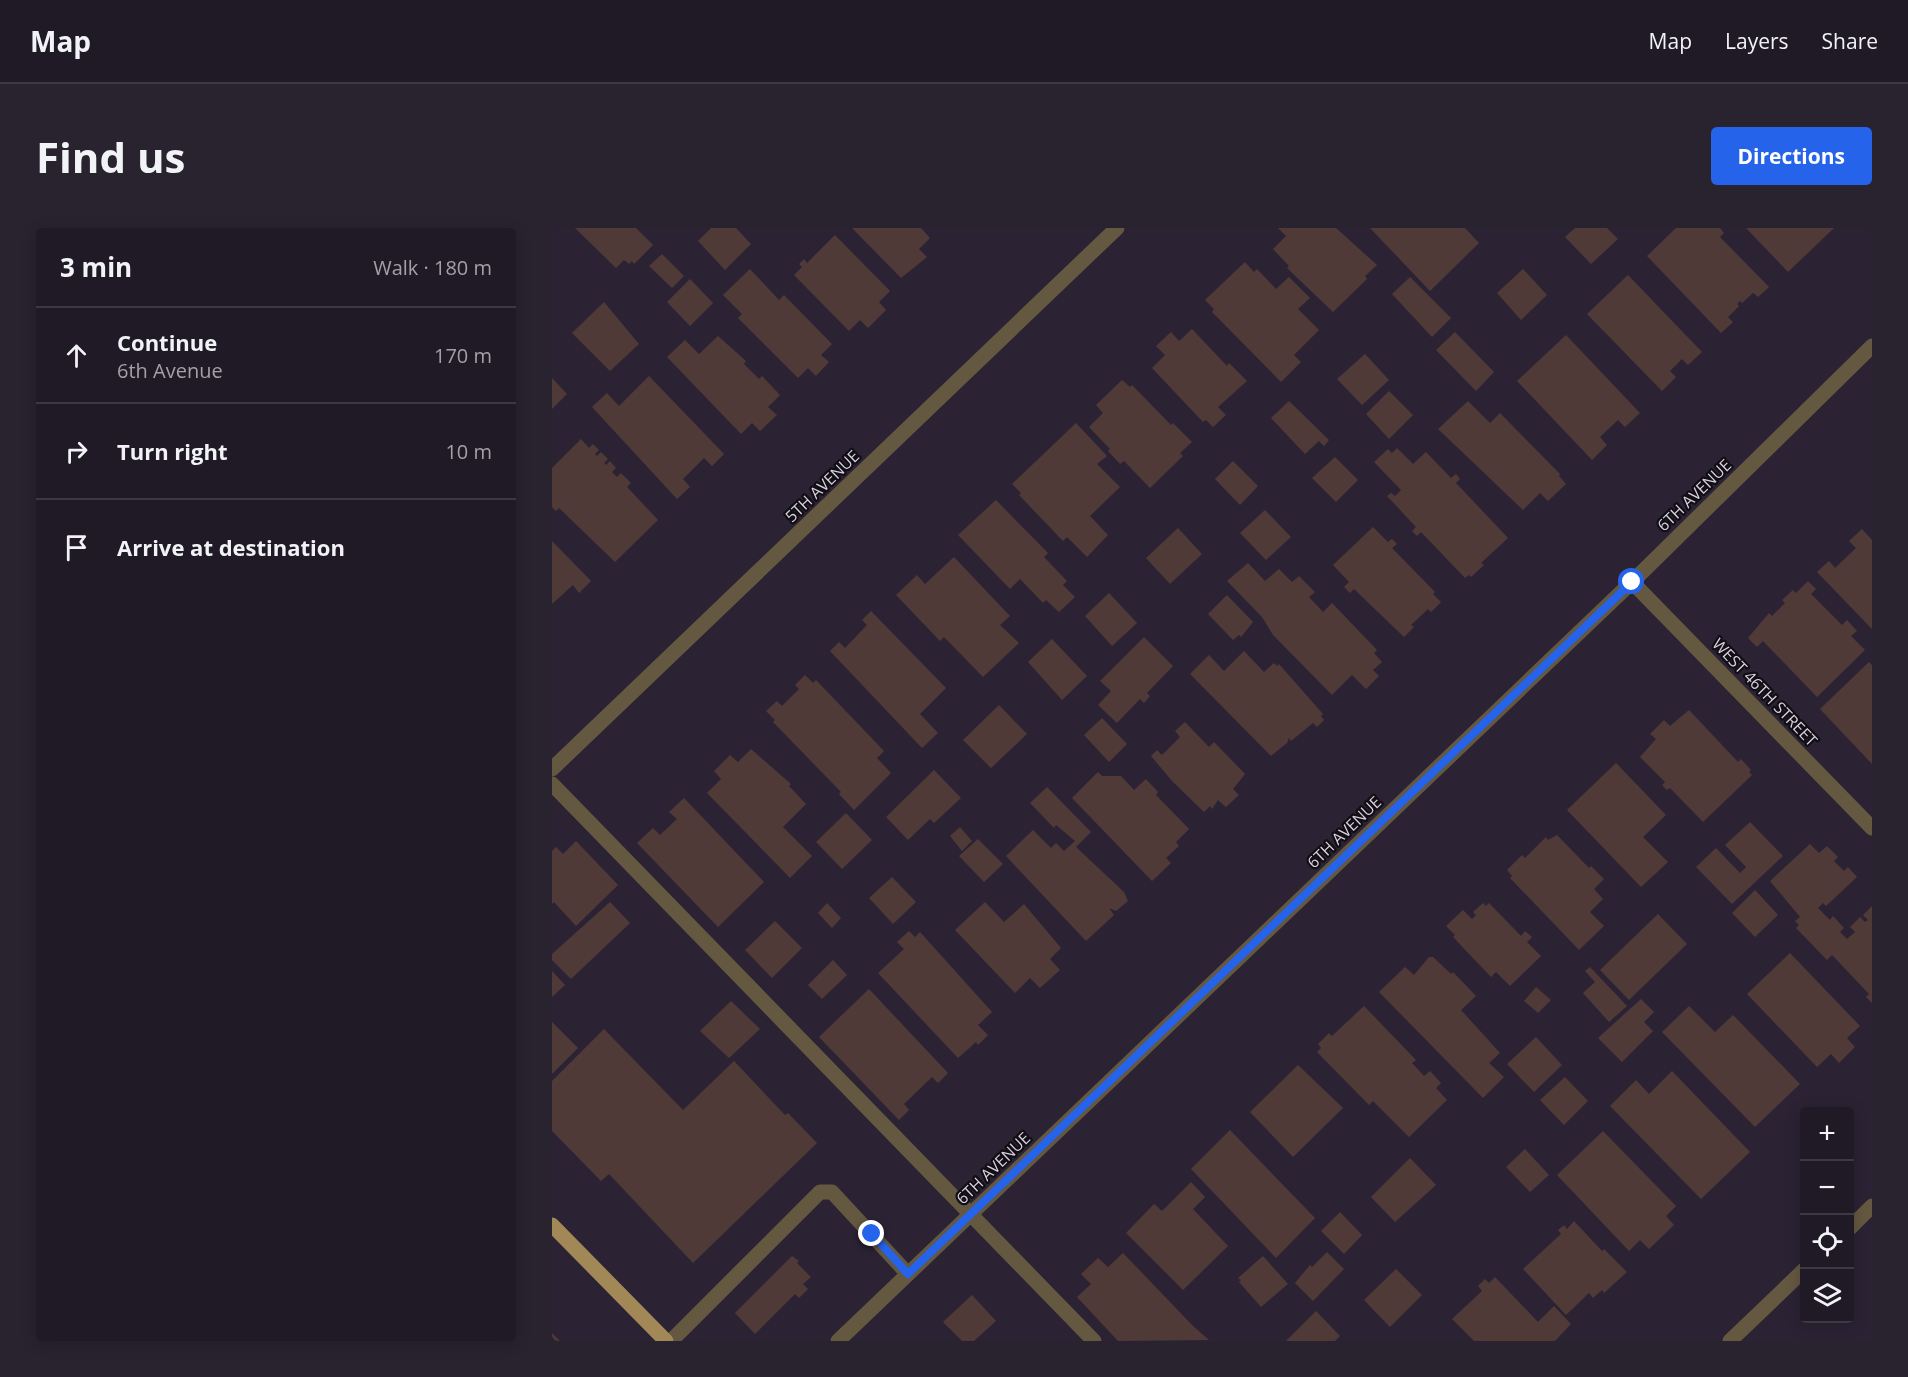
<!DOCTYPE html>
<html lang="en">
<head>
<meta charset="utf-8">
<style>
	:root { --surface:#201a27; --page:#28232f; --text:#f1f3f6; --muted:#a2a1a7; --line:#3d3844; --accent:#2563eb }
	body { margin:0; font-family:"Open Sans",sans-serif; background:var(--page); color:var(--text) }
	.controls { position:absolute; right:18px; bottom:18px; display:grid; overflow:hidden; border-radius:6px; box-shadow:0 3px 15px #0003 }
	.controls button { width:54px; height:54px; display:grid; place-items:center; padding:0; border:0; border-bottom:2px solid var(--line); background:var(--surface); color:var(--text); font:30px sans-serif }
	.stop { position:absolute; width:18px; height:18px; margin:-14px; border:4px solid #2563eb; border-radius:50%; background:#fff }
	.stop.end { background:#2563eb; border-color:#fff; box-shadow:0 2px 6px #0008 }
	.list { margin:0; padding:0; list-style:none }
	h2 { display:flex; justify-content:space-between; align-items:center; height:78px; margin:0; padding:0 24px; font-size:26px }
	h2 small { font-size:20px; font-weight:400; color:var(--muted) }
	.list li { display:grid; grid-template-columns:39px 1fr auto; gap:18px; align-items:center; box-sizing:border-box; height:96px; padding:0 24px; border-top:2px solid var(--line) }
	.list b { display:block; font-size:22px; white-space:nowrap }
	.list p { margin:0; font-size:20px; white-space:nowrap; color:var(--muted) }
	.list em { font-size:20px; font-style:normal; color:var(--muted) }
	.icon { flex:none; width:33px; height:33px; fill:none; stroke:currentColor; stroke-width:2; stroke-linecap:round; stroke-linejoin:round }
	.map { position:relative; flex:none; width:1320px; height:1113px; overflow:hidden; border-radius:6px }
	header { display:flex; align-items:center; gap:36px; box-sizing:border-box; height:84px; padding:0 30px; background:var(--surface); border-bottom:2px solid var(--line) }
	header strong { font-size:28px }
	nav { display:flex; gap:33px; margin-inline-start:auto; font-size:21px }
	.intro { display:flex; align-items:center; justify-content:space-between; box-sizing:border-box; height:144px; padding:0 36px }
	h1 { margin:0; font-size:42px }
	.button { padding:15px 27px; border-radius:6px; background:var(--accent); color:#fff; font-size:21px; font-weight:700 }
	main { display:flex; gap:36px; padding:0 36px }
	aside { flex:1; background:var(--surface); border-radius:6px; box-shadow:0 3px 15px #0003 }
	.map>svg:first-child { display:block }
	.building { fill:#503a38 }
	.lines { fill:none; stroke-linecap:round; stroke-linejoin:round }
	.minor { stroke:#655841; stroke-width:15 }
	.major { stroke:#a28757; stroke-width:15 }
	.route { stroke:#2563eb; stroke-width:8 }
	.labels { text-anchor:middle; stroke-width:4.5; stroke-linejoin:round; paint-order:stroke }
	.street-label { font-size:16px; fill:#d7d2dd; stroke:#120e16 }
</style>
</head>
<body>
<header>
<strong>Map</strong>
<nav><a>Map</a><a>Layers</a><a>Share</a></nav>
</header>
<div class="intro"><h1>Find us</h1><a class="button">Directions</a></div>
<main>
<aside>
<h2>3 min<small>Walk · 180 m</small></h2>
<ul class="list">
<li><svg class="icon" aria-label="ahead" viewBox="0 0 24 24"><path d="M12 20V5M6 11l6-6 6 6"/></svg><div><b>Continue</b><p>6th Avenue</p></div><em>170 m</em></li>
<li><svg class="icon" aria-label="right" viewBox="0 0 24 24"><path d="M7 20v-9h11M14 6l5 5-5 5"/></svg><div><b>Turn right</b></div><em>10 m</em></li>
<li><svg class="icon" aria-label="arrive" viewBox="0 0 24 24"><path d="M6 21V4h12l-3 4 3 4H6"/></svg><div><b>Arrive at destination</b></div></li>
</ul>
</aside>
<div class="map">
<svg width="1320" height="1113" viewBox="0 0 1320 1113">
	<rect width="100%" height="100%" fill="#2b2334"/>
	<g class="building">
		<path d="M23 0H84L101 17 82 36 80 33 77 36 72 32 64 40Z"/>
		<path d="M159 0H184L199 16 173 42 146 13Z"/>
		<path d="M300 0H369L378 10 367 21 375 29 349 50Z"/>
		<path d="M726 0H784L825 37 813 48 815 51 781 84 735 40 737 38 721 21 734 8Z"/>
		<path d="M818 0H913L927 15 878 63Z"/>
		<path d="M1023 0H1055L1066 11 1039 36 1013 9Z"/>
		<path d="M1124 0H1168L1172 5 1168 9 1217 59 1206 69 1201 65 1190 75 1188 73 1185 76 1187 78 1176 89 1181 94 1169 105 1095 28Z"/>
		<path d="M1194 0H1282L1236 44Z"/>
		<path d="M283 7 338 63 327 74 334 82 316 100 308 92 297 103 242 47 250 39 247 36 252 31 255 35Z"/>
		<path d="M110 26 132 48 120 60 97 38Z"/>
		<path d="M693 34 702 44 705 41 724 61 737 49 758 70 746 81 767 102 742 127 749 134 729 154 660 84 662 81 653 72Z"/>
		<path d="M198 41 227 72 232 67 280 116 269 127 277 134 264 148 256 140 246 150 186 90 190 86 171 67Z"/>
		<path d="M971 41 995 67 969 92 945 65Z"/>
		<path d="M1076 47 1150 124 1136 137 1130 131 1118 143 1124 149 1110 163 1035 86Z"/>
		<path d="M858 49 899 90 880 109 840 66Z"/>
		<path d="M138 51 161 75 138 98 115 74Z"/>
		<path d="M52 74 87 116 58 143 20 105Z"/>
		<path d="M640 101 675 138 677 135 695 153 666 179 674 187 661 199 654 192 651 194 600 140 613 127 604 118 619 104 627 113Z"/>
		<path d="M903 104 942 144 924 163 884 122Z"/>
		<path d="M1014 107 1088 185 1073 199 1066 192 1048 209 1055 217 1040 232 965 153Z"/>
		<path d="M166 108 194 133 192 136 207 151 210 148 228 167 216 179 225 187 208 203 200 195 189 206 115 129 133 112 147 126Z"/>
		<path d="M813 126 837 152 810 177 785 151Z"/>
		<path d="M97 148 172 226 160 238 152 230 131 251 138 259 125 271 40 179 55 165 67 178Z"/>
		<path d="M0 150 15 166 0 181Z"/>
		<path d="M570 152 578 159 580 157 619 197 621 195 640 214 628 225 631 228 598 260 572 233 568 236 556 223 558 221 537 199 551 185 544 177Z"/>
		<path d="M837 163 861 187 837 211 814 186Z"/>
		<path d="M737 173 777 212 772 218 767 213 753 226 719 190Z"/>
		<path d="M916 173 938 195 948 185 1008 246 1007 248 1014 256 996 273 988 265 971 282 886 201Z"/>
		<path d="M524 195 555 228 545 236 568 259 538 288 556 307 535 329 515 309 511 313 467 267 469 265 460 256Z"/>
		<path d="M29 211 37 220 41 216 47 222 43 226 45 228 49 224 56 231 52 235 54 237 58 233 64 240 60 244 65 249 69 245 79 255 75 259 106 292 63 334 7 280 4 283 0 279V240Z"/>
		<path d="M845 220 861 236 874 224 899 250 904 246 908 251 904 255 956 310 929 335 932 337 919 349 917 347 913 350 869 304 865 308 860 303 864 299 835 268 839 265 843 268 849 262 822 234 836 221 840 225Z"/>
		<path d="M783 229 806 252 784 274 760 250Z"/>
		<path d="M681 233 706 258 688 277 663 251Z"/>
		<path d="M444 272 496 325 492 329 515 353 511 357 523 369 507 384 494 372 491 375 468 351 458 361 406 307Z"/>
		<path d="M713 282 739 309 714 332 688 305Z"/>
		<path d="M821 299 836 314 840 311 845 316 840 320 883 364 881 366 889 374 879 384 876 381 859 397 862 399 852 409 802 361 798 365 792 359 797 354 781 337Z"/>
		<path d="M626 300 650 326 618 356 594 330Z"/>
		<path d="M1310 301 1320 312V401L1265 344 1277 333 1283 340 1304 320 1297 313Z"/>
		<path d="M0 313 39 353 27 365 21 357 0 376Z"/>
		<path d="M402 329 458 388 448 397 467 415 431 449 392 409 388 413 344 367 365 347 373 356Z"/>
		<path d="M696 335 713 353 727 341 740 354 747 348 763 364 757 369 771 384 780 375 825 422 822 425 830 434 821 442 827 448 814 461 800 447 780 467 721 407 710 389 675 353Z"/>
		<path d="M1256 353 1264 361 1259 366 1290 397 1295 392 1305 403 1299 408 1313 422 1265 469 1211 413 1205 419 1196 410 1217 385 1220 388 1233 375 1230 372 1241 362 1244 365Z"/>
		<path d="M557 365 585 395 560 418 533 388Z"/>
		<path d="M675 367 701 394 689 409 687 407 681 412 656 386Z"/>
		<path d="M319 383 394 460 368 486 386 505 370 520 278 423 287 414 293 420 315 397 310 392Z"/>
		<path d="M592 409 621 438 595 465 598 468 592 475 588 471 565 495 546 477 559 463 548 453Z"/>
		<path d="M500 411 535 448 510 472 476 434Z"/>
		<path d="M692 423 712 444 722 435 725 438 727 436 771 486 769 488 772 492 765 499 761 495 739 513 737 510 735 515 719 528 638 446 657 427 672 443Z"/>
		<path d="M1317 434 1320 437V536L1268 481Z"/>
		<path d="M253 447 261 455 264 452 332 523 325 530 339 545 302 582 287 566 289 564 221 494 223 492 214 483 225 473 230 478 247 461 243 457Z"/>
		<path d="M447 477 475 506 439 540 411 512Z"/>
		<path d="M1137 482 1186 534 1189 531 1199 542 1197 544 1200 547 1151 594 1118 560 1115 562 1110 557 1113 554 1088 529 1104 511 1098 506 1112 492 1118 498Z"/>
		<path d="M550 490 575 516 557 534 532 507Z"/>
		<path d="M633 494 657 519 662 514 693 546 681 561 687 567 674 579 666 572 660 581 658 578 652 584 621 554 599 528 605 522 610 527 628 509 623 503Z"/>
		<path d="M199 521 239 556 237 558 254 576 231 599 260 628 238 650 155 565 169 551 162 543 178 527 186 534Z"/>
		<path d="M1064 535 1114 587 1091 609 1116 634 1089 659 1015 582Z"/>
		<path d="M382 542 409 570 382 595 378 591 356 612 334 589Z"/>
		<path d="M546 544 550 548H569L582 562 594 551 606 564 604 567 637 601 624 614 627 618 614 630 619 635 600 653 520 570Z"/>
		<path d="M495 559 539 604 524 619 572 664 576 673 564 683 557 680 562 687 534 713 454 628 481 602 499 620 504 615 512 623 523 613 504 597 502 600 478 575Z"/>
		<path d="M132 570 212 654 166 699 85 615 101 600 108 607 125 591 117 584Z"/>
		<path d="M294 585 320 612 290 641 264 614Z"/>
		<path d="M1198 594 1231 628 1180 676 1144 639 1164 620 1188 645 1194 639 1173 617Z"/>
		<path d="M408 599 420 613 410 623 398 608Z"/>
		<path d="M1005 607 1037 640 1039 638 1052 651 1042 661 1051 671 1038 684 1052 698 1027 722 958 650 960 648 955 642 970 627 973 630 994 609 996 612Z"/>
		<path d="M426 611 451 636 432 654 407 628Z"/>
		<path d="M24 613 66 657 24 698 2 674 0 676V623L4 619 11 626Z"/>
		<path d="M1258 616 1267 625 1275 618 1286 629 1282 633 1292 643 1296 639 1305 649 1274 678 1271 675 1266 680 1278 692 1281 688 1292 700 1288 704 1295 711 1303 704 1298 699 1308 689 1313 694 1316 692 1311 687 1320 678V775L1314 769 1317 766 1280 727 1275 732 1244 700 1247 697 1243 693 1248 689 1218 653Z"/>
		<path d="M340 649 364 674 341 696 317 670Z"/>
		<path d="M1203 662 1226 687 1203 709 1180 685Z"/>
		<path d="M58 674 78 695 19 751 0 732V726Z"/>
		<path d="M433 674 452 694 472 676 509 720 498 731 508 742 488 760 478 750 463 765 403 702Z"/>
		<path d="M275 675 289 690 280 700 266 685Z"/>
		<path d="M931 675 934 678 937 675 969 708 973 703 980 709 975 714 989 728 958 758 944 744 939 749 901 709 903 707 894 698 911 682 920 691 924 687 921 684Z"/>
		<path d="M1106 686 1135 716 1077 772 1048 742Z"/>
		<path d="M223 693 250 720 220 750 193 722Z"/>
		<path d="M357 703 363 709 368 704 440 784 426 797 436 807 426 817 424 814 406 830 326 745 352 721 345 714Z"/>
		<path d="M1238 725 1308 798 1295 810 1303 819 1287 835 1279 826 1265 839 1195 766Z"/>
		<path d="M877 729H881L899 746 901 744 924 768 909 782 948 825 937 835 952 849 931 870 827 764 853 739 862 747Z"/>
		<path d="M281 732 295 747 270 771 256 757Z"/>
		<path d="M1038 739 1075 778 1057 794 1031 765 1043 754 1033 743Z"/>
		<path d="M0 743 13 757 0 769Z"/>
		<path d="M984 759 999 772 986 785 972 773Z"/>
		<path d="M317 761 396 845 386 855 380 849 352 876 357 882 347 892 267 809Z"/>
		<path d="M1089 771 1102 784 1092 794 1101 803 1070 834 1046 810Z"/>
		<path d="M179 773 208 801 177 830 148 803Z"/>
		<path d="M812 778 864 832 860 835 872 848 878 843 889 855 884 860 895 872 857 909 821 873 817 877 765 824 769 820 766 816 777 805 780 808Z"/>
		<path d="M1137 778 1163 804 1181 787 1248 856 1203 899 1110 804Z"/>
		<path d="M0 794 26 820 0 846Z"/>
		<path d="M52 801 131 882 182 833 233 887 236 885 265 915 141 1035 57 946 49 953 0 903V853Z"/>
		<path d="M984 809 1010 837 982 864 955 836Z"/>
		<path d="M746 837 791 880 741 929 698 884Z"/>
		<path d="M1120 843 1198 924 1149 971 1058 878 1084 852 1097 866Z"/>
		<path d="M1013 849 1036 873 1012 897 988 872Z"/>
		<path d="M678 902 763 990 724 1030 639 941Z"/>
		<path d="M1051 903 1124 978 1114 988 1122 997 1097 1021 1088 1012 1077 1023 1005 947Z"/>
		<path d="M973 921 997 947 978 964 954 939Z"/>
		<path d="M858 930 884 957 843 994 819 969Z"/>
		<path d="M639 954 653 969 641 981 676 1018 631 1062 574 1005 602 976 610 983Z"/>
		<path d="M788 984 810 1007 792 1026 769 1003Z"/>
		<path d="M1022 993 1050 1023 1052 1021 1075 1044 1052 1065 1050 1062 1041 1070 1037 1065 1014 1087 971 1041 1009 1006 1006 1002 1012 997 1015 1001Z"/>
		<path d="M775 1024 792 1041 761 1073 743 1055 758 1037 760 1039Z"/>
		<path d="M571 1025 641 1098 657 1112 566 1113 525 1069 539 1056 529 1046 546 1030 556 1039Z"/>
		<path d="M240 1028 247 1033 245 1035 259 1049 251 1056 256 1061 247 1070 243 1066 203 1106 183 1085Z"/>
		<path d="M711 1028 736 1056 709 1079 687 1054 689 1052 686 1050Z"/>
		<path d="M844 1041 870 1067 838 1099 812 1072Z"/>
		<path d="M943 1049 986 1094 1002 1078 1019 1096 1003 1113H922L900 1091 930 1063 926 1058 933 1051 937 1055Z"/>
		<path d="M420 1067 444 1093 422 1113H410L391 1094Z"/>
		<path d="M764 1083 788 1108 783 1113H734Z"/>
		<path d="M0 1105 8 1113H0Z"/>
	</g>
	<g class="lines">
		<g class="minor">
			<path d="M1080 354 1320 600"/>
			<path d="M0 541 565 0"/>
			<path d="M0 556 542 1113"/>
			<path d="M1298 1000 1320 978"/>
			<path d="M119 1113 268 964H280L356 1046"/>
			<path d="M286 1113 1080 354 1320 118"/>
			<path d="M1178 1113 1252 1042"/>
		</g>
		<path class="major" d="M0 997 114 1113"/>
	</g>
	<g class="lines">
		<path class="route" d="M320 1006 356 1046 1080 354"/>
	</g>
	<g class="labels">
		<g class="street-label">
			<text transform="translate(270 258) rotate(-44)" y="6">5TH AVENUE</text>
			<text transform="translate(1142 267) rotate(-44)" y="6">6TH AVENUE</text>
			<text transform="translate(1213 464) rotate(46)" y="6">WEST 46TH STREET</text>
			<text transform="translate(792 604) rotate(-44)" y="6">6TH AVENUE</text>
			<text transform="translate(441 940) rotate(-44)" y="6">6TH AVENUE</text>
		</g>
	</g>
</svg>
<div class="controls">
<button>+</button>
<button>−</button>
<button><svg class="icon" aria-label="locate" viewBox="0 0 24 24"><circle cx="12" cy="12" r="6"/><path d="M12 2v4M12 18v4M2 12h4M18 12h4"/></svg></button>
<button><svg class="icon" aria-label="layers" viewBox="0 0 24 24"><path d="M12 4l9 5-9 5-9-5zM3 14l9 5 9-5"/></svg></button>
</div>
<div class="stop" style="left:1080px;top:354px"></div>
<div class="stop end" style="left:320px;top:1006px"></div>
</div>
</main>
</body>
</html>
